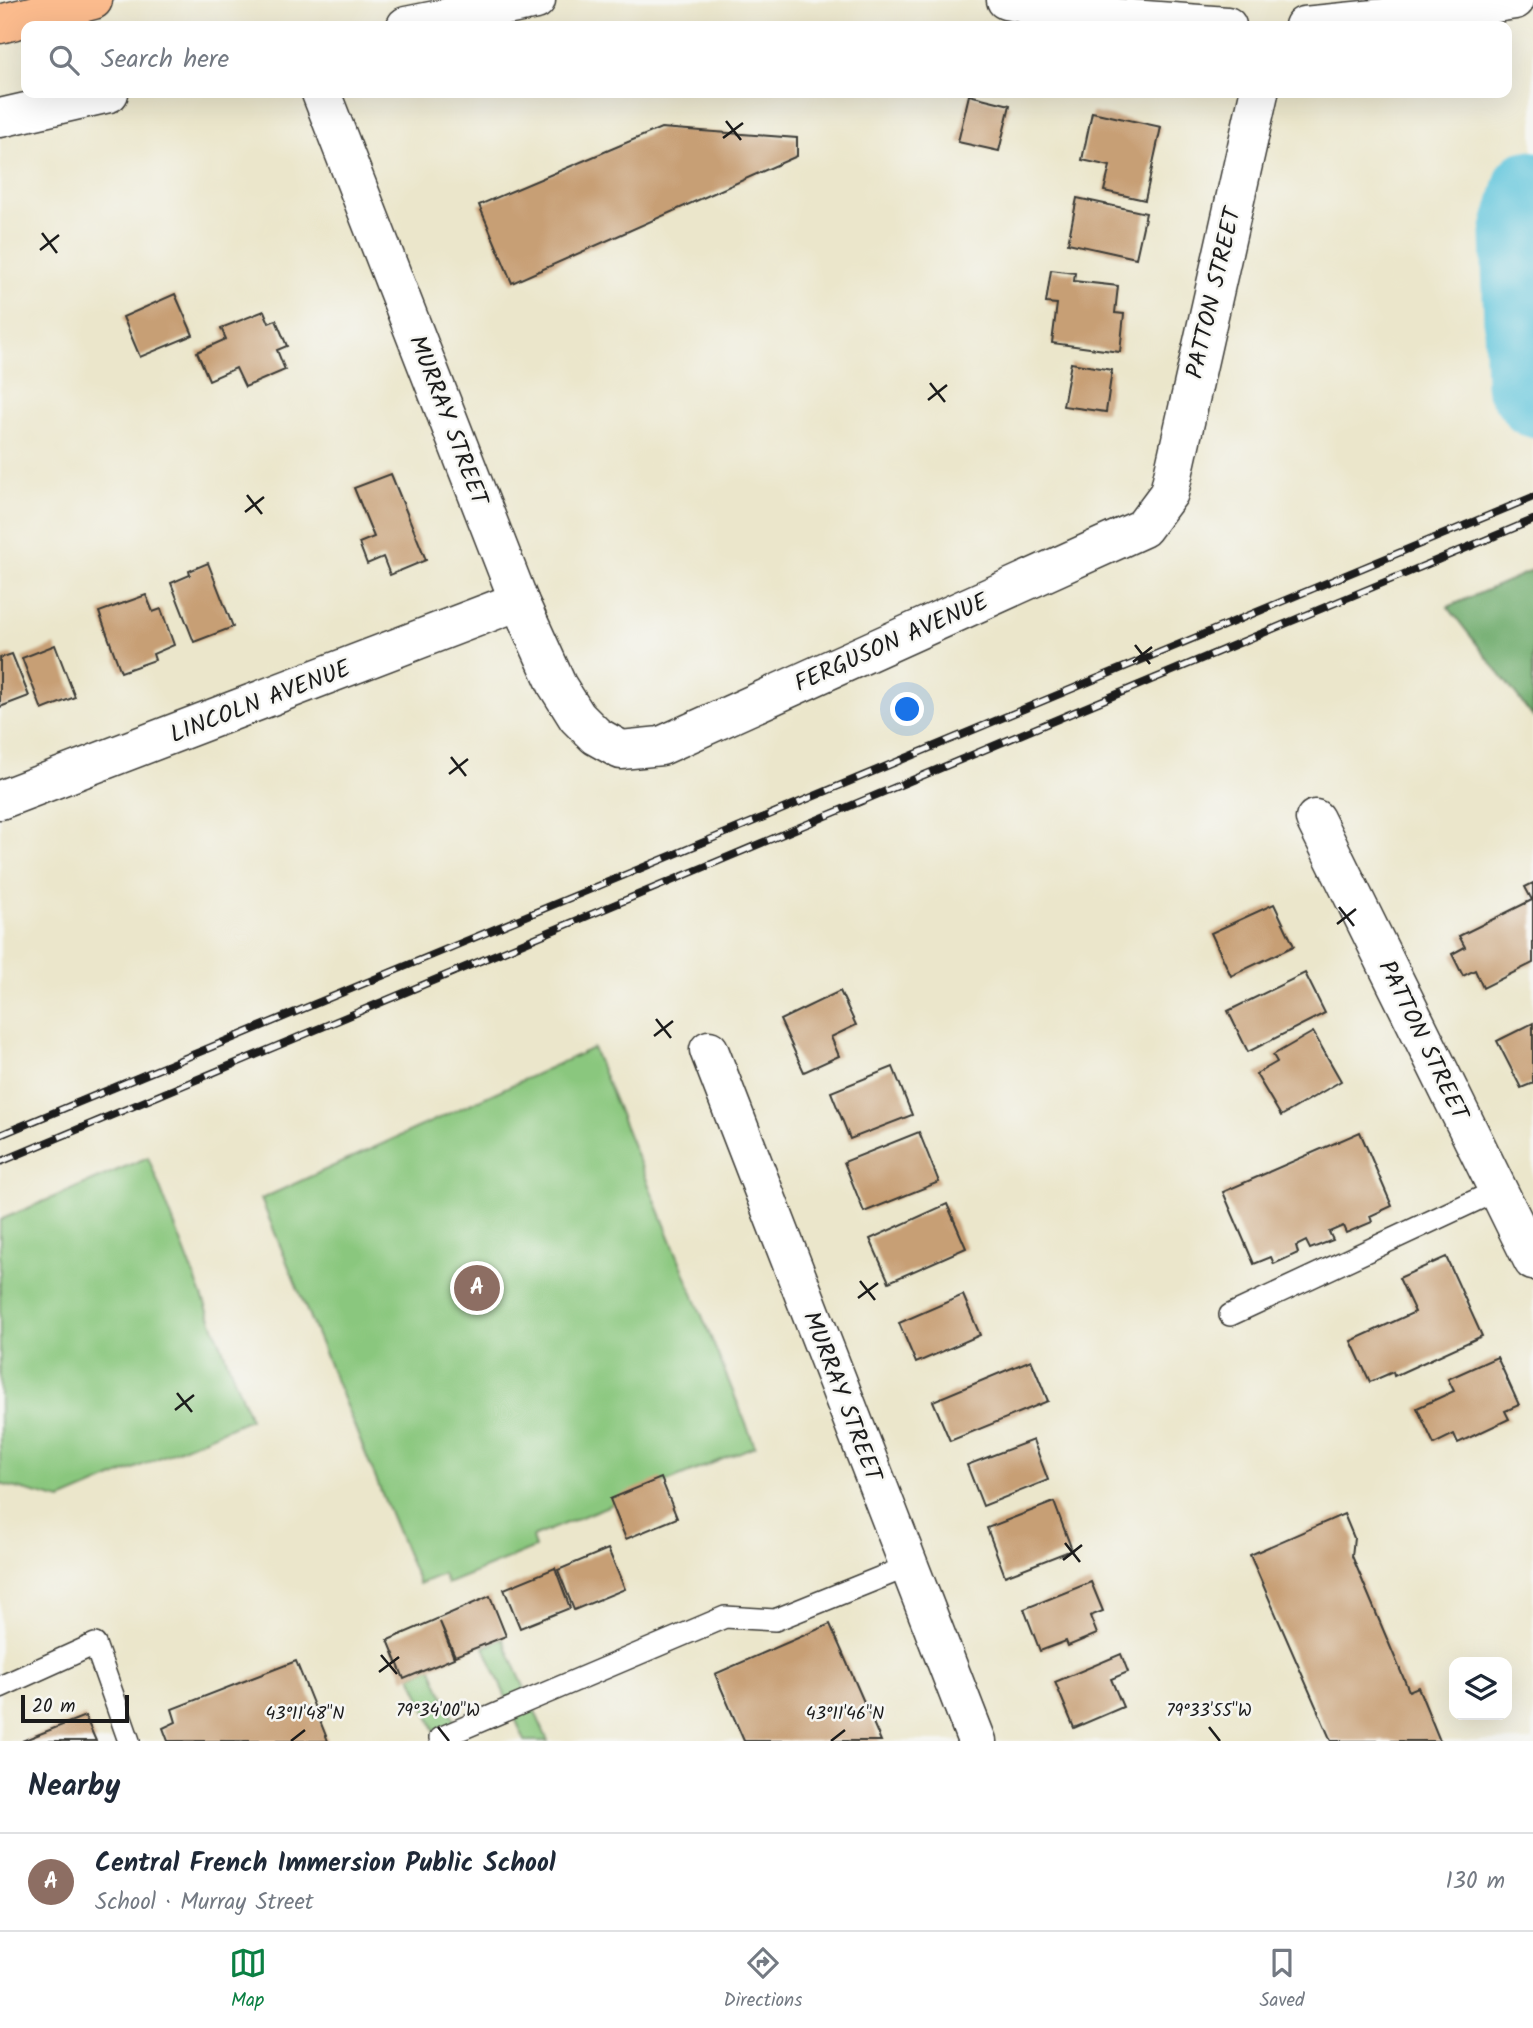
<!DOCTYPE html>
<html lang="en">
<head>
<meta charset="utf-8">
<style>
	:root { --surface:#fff; --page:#f6f6f7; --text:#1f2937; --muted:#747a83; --line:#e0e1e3; --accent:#0b8043 }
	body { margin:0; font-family:Kalam,sans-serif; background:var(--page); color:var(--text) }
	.controls { position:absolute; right:21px; bottom:21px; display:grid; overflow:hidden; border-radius:14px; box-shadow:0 7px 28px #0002 }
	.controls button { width:63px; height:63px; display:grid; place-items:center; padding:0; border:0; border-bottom:2px solid var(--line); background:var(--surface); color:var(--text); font:35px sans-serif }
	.scale { position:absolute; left:21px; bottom:18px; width:108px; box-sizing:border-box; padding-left:7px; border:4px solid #1c1c1c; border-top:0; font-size:19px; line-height:24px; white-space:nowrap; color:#1c1c1c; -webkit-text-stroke:5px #f6f6f2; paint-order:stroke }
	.you { position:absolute; left:908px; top:710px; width:24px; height:24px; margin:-18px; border:5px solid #fff; border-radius:50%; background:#1a73e8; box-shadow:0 0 0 10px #1a73e833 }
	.badge { display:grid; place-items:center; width:46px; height:46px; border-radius:50%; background:var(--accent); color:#fff; font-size:23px; font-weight:700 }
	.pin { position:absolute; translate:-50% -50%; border:4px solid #fff; box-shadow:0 2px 7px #0006 }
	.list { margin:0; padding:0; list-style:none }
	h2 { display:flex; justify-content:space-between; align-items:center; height:91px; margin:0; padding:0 28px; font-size:30px }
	h2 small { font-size:23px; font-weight:400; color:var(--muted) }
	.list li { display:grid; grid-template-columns:46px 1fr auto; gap:21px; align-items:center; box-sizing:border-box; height:98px; padding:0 28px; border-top:2px solid var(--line) }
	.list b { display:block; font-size:26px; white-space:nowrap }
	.list p { margin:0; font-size:23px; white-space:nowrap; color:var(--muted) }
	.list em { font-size:23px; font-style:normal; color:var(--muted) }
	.icon { flex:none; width:38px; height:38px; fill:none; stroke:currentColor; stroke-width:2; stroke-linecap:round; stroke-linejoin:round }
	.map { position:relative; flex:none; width:1533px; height:1741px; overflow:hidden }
	.search { position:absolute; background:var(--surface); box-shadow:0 7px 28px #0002; left:21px; right:21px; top:21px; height:77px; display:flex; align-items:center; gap:18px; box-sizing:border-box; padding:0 24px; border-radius:14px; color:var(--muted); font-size:26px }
	.sheet { height:189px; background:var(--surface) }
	nav { display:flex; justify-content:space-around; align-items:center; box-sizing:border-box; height:98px; border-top:2px solid var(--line); background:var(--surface); font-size:19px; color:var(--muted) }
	nav a { display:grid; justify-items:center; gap:4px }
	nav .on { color:var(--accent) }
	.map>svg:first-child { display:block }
	.green { fill:#8ac77e; stroke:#53724d; stroke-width:2 }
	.forest { fill:#6fac6d; stroke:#466444; stroke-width:2 }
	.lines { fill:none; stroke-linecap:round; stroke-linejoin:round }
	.river { stroke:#5fc5dc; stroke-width:65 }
	.building { fill:#c79f74 }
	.service-casing { stroke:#3b3a36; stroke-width:24 }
	.minor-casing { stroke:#3b3a36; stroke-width:41 }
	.tertiary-casing { stroke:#3b3a36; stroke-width:41 }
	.motorway-casing { stroke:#3b3a36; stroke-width:41 }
	.service { stroke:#fff; stroke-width:21 }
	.minor { stroke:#fff; stroke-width:38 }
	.tertiary { stroke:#fff; stroke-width:38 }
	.motorway { stroke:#fbbb8d; stroke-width:38 }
	.rail-casing { stroke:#1c1c1c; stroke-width:8 }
	.rail { stroke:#f6f6f2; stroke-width:5; stroke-dasharray:16; stroke-linecap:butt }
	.ticks { fill:none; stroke:#1c1c1c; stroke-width:2.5 }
	.labels { text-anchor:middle; stroke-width:5; stroke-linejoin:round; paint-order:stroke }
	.street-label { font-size:24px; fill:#1c1c1c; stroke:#f6f6f2 }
	.ticks-label { font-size:18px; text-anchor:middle; fill:#1c1c1c; stroke:#f6f6f2; stroke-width:5; stroke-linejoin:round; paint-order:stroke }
</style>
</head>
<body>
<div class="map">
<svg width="1533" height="1741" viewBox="0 0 1533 1741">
	<rect width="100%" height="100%" fill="#f6f6f2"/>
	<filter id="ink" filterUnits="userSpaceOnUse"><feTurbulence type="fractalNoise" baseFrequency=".0143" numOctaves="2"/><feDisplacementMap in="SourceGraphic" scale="14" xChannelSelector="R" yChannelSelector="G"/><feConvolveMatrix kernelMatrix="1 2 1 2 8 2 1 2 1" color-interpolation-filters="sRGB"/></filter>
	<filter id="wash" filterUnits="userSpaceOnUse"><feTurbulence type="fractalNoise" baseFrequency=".00686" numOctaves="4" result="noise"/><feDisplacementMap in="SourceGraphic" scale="28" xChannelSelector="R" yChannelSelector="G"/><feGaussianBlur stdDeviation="1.57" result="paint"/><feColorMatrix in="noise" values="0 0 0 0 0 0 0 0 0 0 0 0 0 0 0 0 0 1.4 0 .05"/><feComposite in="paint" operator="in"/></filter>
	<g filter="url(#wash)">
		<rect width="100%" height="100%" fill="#ebe6cb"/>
		<g class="green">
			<path d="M593 1048 755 1446 532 1537 535 1548 447 1584 443 1574 419 1584 261 1199Z"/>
			<path d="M148 1157 250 1419 61 1500 0 1484V1220Z"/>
			<path d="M503 1639 548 1741H525L484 1647Z"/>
			<path d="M431 1667 463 1741H439L411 1676Z"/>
		</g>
		<path class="forest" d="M1533 570V717L1448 607Z"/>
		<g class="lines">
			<path class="river" d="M1527 183 1513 234 1518 384 1533 405"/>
		</g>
		<g id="blocks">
			<g class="building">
				<path d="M969 95 1010 105 999 151 958 142Z"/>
				<path d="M1092 112 1161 127 1145 200 1104 191 1110 166 1082 160Z"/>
				<path d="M661 128 797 138V156L512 283 479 205Z"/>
				<path d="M1077 198 1146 213 1136 258 1068 243Z"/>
				<path d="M1051 270 1075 273 1074 281 1118 286 1115 313 1124 314 1120 352 1052 343 1057 304 1046 303Z"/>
				<path d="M175 294 193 335 140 357 123 317Z"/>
				<path d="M264 311 269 323 276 320 287 346 277 350 285 370 245 387 236 368 209 380 197 352 226 339 221 328Z"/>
				<path d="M1071 363 1112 370 1106 412 1063 406Z"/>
				<path d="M391 474 426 560 390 575 383 557 367 564 359 543 374 537 354 488Z"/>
				<path d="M208 563 233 627 194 642 171 583 190 575 189 571Z"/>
				<path d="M146 595 153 612 161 609 174 645 153 654 155 660 121 672 99 612Z"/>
				<path d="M55 645 75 697 42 710 22 658Z"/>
				<path d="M12 654 29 696 0 707V658Z"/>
				<path d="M1533 883V963L1483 988 1475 970 1463 976 1452 954 1465 947 1459 936 1532 900 1525 887Z"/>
				<path d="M1274 904 1294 946 1231 976 1211 933Z"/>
				<path d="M1305 973 1325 1013 1248 1052 1228 1011Z"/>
				<path d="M840 991 856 1025 831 1037 839 1056 804 1072 780 1020Z"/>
				<path d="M1533 1023V1083L1521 1088 1497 1041Z"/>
				<path d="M1313 1032 1341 1081 1281 1116 1256 1074 1277 1062 1273 1055Z"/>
				<path d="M893 1067 912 1115 850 1139 831 1092Z"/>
				<path d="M919 1132 939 1182 864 1212 844 1162Z"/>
				<path d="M1360 1132 1392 1206 1370 1216 1372 1222 1346 1233 1343 1226 1329 1232 1333 1240 1310 1249 1306 1241 1296 1246 1298 1253 1274 1264 1271 1257 1254 1264 1223 1192Z"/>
				<path d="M947 1204 966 1248 889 1282 870 1239Z"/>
				<path d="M1446 1257 1482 1336 1394 1376 1393 1372 1370 1382 1351 1341 1415 1312 1399 1278Z"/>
				<path d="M963 1295 980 1335 916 1363 899 1323Z"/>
				<path d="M1497 1357 1519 1405 1505 1411 1509 1419 1458 1443 1454 1434 1434 1444 1417 1408 1454 1391 1448 1379Z"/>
				<path d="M1031 1360 1048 1401 950 1441 933 1401Z"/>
				<path d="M1033 1440 1048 1480 983 1506 967 1465Z"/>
				<path d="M661 1478 677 1518 626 1539 610 1499Z"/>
				<path d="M1054 1502 1072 1550 1005 1576 987 1528Z"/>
				<path d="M1344 1514 1354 1538 1352 1556 1409 1691 1418 1687 1440 1741H1331L1250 1555Z"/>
				<path d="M608 1549 625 1589 574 1610 558 1570Z"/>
				<path d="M555 1568 570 1608 520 1628 504 1589Z"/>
				<path d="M1091 1582 1103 1611 1090 1616 1097 1634 1068 1646 1066 1641 1040 1651 1024 1609Z"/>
				<path d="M490 1596 506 1636 455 1656 440 1622 454 1658 404 1679 388 1640Z"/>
				<path d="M830 1624 881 1741H744L715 1674Z"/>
				<path d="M1121 1654 1128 1672 1111 1679 1123 1707 1074 1728 1055 1682Z"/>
				<path d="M296 1661 328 1741H168L163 1728 176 1722 172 1709Z"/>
				<path d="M85 1716 96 1741H22Z"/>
			</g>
		</g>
	</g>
	<g filter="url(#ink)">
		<use href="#blocks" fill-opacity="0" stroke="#3b3a36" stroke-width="2"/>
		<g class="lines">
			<g class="service-casing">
				<g id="service">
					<path d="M1230 1315 1498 1190"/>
					<path d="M0 1687 95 1644 129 1741"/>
					<path d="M440 1738 725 1617 775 1620 909 1566"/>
				</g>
			</g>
			<g class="minor-casing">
				<g id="minor">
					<path d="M321 93 519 601 557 685 577 717 596 736 621 750 661 746 1143 528 1169 493 1259 93"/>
					<path d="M0 800 519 601"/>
					<path d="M1315 819 1533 1261"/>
					<path d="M709 1050 977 1741"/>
				</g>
			</g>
			<g class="tertiary-casing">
				<g id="tertiary">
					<path d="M1006 0 1089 16 1227 26"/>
					<path d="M406 26 536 0"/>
					<path d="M1304 26 1416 15 1515 0"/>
					<path d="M0 118 109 93"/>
				</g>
			</g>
			<g class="motorway-casing">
				<path id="motorway" d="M0 24 93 0"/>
			</g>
			<use href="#service" class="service"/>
			<use href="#minor" class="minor"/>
			<use href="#tertiary" class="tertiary"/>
			<use href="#motorway" class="motorway"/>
			<g class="rail-casing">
				<g id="rail">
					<path d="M0 1135 1533 497"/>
					<path d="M0 1162 1533 520"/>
				</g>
			</g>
			<use href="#rail" class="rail"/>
		</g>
	</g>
	<path class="ticks" d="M726 121 741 140M723 138 743 123M42 233 57 253M40 250 59 235M930 383 945 402M928 400 947 385M247 495 262 514M245 512 264 497M1135 645 1150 664M1133 662 1152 647M451 757 466 776M449 774 468 759M1339 907 1354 926M1337 924 1356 909M656 1019 671 1038M654 1036 673 1021M860 1281 875 1300M858 1298 878 1283M177 1393 192 1412M175 1410 194 1395M1065 1543 1080 1562M1063 1560 1082 1545M381 1655 397 1674M379 1672 399 1657M438 1727 449 1741M1209 1727 1220 1741M291 1741 305 1730M831 1741 845 1730"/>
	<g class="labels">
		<g class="street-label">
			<text transform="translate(1213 293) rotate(-77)" y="8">PATTON STREET</text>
			<text transform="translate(449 420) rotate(69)" y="8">MURRAY STREET</text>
			<text transform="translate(891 642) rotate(-24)" y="8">FERGUSON AVENUE</text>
			<text transform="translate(260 701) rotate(-21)" y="8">LINCOLN AVENUE</text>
			<text transform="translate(1424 1040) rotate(64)" y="8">PATTON STREET</text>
			<text transform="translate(843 1396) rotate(69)" y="8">MURRAY STREET</text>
		</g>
	</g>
	<g class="ticks-label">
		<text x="438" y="1716">79°34'00"W</text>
		<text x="1209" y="1716">79°33'55"W</text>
		<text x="305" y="1719">43°11'48"N</text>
		<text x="845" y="1719">43°11'46"N</text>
	</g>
</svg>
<div class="controls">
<button><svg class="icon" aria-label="layers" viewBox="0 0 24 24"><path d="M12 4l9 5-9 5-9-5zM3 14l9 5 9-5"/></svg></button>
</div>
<div class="scale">20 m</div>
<div class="you"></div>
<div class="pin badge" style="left:477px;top:1288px;background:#8d6e63">A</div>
<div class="search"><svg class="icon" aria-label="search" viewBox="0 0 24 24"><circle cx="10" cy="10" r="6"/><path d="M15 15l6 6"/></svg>Search here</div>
</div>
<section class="sheet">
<h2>Nearby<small></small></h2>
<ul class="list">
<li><span class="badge" style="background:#8d6e63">A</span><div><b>Central French Immersion Public School</b><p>School · Murray Street</p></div><em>130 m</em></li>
</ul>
</section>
<nav>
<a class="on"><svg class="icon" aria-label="map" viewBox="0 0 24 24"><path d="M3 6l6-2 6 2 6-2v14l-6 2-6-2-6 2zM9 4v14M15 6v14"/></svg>Map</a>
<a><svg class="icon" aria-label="directions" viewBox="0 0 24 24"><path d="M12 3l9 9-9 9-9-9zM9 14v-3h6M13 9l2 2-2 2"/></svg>Directions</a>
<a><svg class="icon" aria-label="saved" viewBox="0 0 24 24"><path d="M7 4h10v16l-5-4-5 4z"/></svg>Saved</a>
</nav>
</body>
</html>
